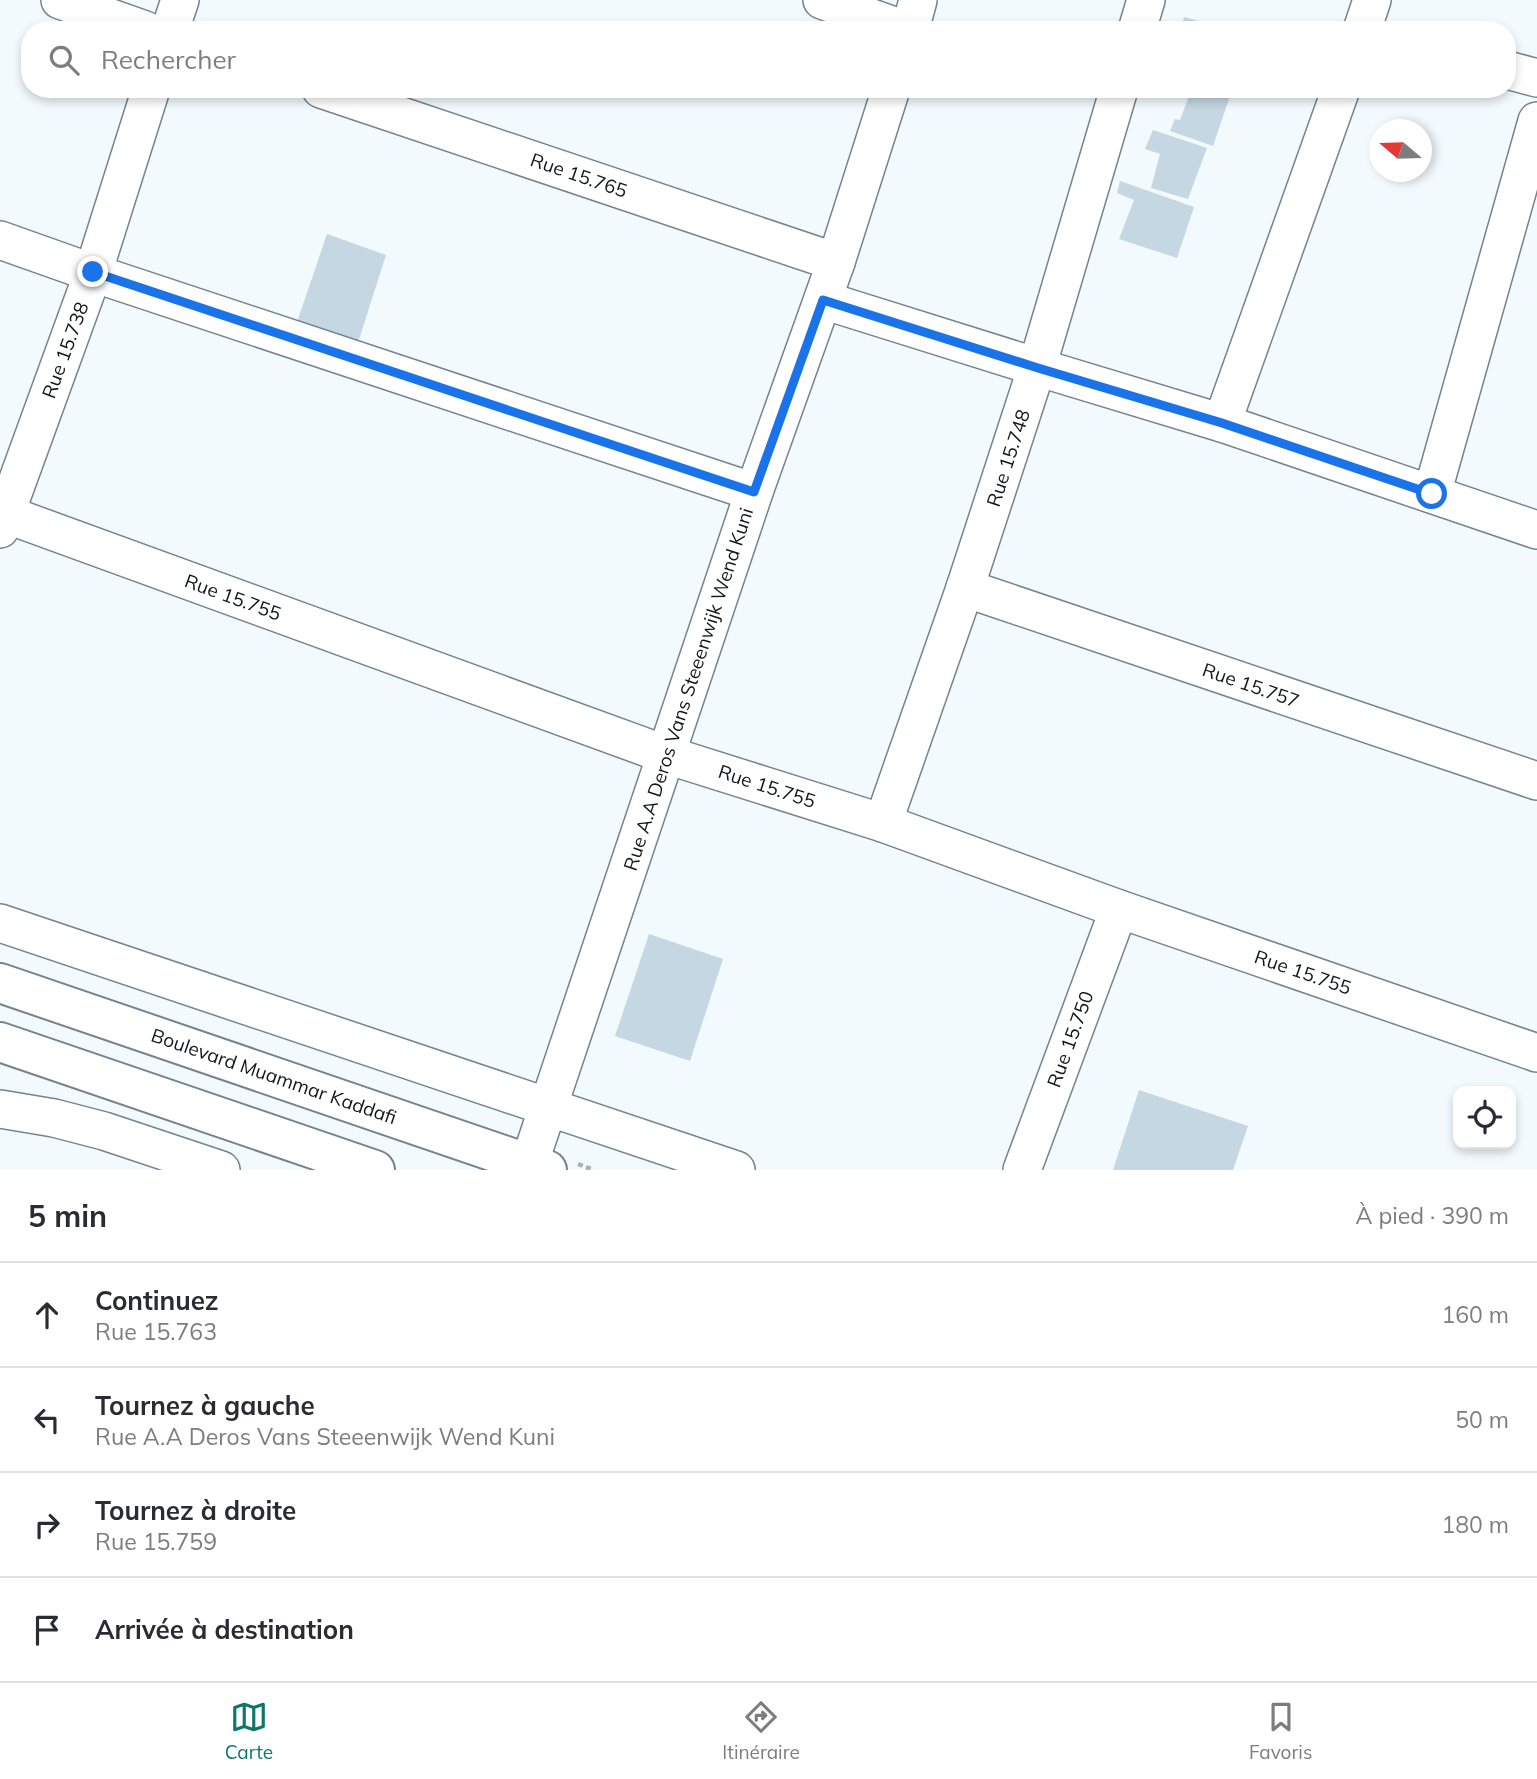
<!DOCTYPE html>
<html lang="fr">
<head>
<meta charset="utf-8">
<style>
	:root { --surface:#fff; --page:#f7f7f7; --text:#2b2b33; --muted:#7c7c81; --line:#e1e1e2; --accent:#0f766e }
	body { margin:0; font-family:Mulish,sans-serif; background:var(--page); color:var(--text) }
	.controls { position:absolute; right:21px; bottom:21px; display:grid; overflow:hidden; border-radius:14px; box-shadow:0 4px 10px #0003 }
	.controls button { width:63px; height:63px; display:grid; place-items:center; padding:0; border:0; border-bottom:2px solid var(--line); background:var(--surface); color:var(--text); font:35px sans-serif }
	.compass { position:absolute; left:1369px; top:119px; width:63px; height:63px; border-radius:50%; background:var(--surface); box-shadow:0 4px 10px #0003; rotate:289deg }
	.stop { position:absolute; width:21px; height:21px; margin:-16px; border:5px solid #1a73e8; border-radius:50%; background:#fff }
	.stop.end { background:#1a73e8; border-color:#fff; box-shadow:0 2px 7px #0008 }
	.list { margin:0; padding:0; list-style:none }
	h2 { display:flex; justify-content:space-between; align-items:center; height:91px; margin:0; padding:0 28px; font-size:30px }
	h2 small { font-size:23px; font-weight:400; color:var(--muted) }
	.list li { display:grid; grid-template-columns:46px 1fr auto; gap:21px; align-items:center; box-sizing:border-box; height:105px; padding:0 28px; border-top:2px solid var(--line) }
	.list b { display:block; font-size:26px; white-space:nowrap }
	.list p { margin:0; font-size:23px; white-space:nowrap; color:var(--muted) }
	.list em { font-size:23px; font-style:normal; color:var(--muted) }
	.icon { flex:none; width:38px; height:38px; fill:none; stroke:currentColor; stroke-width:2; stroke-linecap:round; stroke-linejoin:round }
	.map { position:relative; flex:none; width:1537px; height:1170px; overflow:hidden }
	.search { position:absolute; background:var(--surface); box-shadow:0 4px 10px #0003; left:21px; right:21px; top:21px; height:77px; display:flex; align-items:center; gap:18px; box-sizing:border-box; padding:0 24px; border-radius:28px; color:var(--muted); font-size:26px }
	.sheet { height:511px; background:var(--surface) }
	nav { display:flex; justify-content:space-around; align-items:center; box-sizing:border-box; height:98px; border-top:2px solid var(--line); background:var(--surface); font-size:19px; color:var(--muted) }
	nav a { display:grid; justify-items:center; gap:4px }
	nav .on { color:var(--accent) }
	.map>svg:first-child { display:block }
	.building { fill:#c4d7e2 }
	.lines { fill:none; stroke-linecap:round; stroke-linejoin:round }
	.minor-casing { stroke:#73848e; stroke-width:40 }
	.major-casing { stroke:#73848e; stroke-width:42 }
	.path { stroke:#aab1b5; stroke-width:4.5; stroke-dasharray:5 3.5; stroke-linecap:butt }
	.minor { stroke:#fff; stroke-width:37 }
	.major { stroke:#fff; stroke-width:38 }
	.route { stroke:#1a73e8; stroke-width:9 }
	.labels { text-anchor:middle; stroke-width:6; stroke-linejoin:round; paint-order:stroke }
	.street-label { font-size:19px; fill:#10171b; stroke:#fff }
</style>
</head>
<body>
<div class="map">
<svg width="1537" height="1170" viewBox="0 0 1537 1170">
	<rect width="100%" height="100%" fill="#f2fafe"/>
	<g class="building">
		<path d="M1184 17 1227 29V30H1181Z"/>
		<path d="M1184 89H1215L1230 96 1213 146 1170 131 1175 119 1180 120 1189 96 1182 93Z"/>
		<path d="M1153 130 1207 148 1188 199 1151 188 1160 154 1145 149Z"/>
		<path d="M1120 181 1194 207 1177 258 1119 239 1134 200 1117 193Z"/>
		<path d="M327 234 386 255 356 349 295 328Z"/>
		<path d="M649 934 723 959 690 1061 615 1036Z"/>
		<path d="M1139 1090 1248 1126 1233 1170H1113Z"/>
	</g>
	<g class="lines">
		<g class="minor-casing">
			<g id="minor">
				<path d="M60 0 145 30"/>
				<path d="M822 0 905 30"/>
				<path d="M170 30 180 0"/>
				<path d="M910 30 918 0"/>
				<path d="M1137 30 1146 0"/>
				<path d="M1362 30 1372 0"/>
				<path d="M1507 70 1537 78"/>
				<path d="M321 89 836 262"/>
				<path d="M0 240 93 273 754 492"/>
				<path d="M823 300 1037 367 1222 423 1537 530"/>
				<path d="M1222 423 1341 89"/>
				<path d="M1432 494 1537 121"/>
				<path d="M0 512 667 755 883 823 1119 909 1537 1053"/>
				<path d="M0 529 93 273 151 89"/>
				<path d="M965 588 1537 781"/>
				<path d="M883 823 965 588 1037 367 1119 89"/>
				<path d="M0 923 736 1170"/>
				<path d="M0 1109 54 1118 104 1131 221 1170"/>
				<path d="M527 1170 754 492 836 262 891 89"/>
				<path d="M1022 1170 1119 909"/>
			</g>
		</g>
		<g class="major-casing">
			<g id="major">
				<path d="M0 983 547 1170"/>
				<path d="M0 1042 375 1170"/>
			</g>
		</g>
		<path class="path" d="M578 1164 594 1170"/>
		<use href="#minor" class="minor"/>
		<use href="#major" class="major"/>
	</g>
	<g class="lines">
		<path class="route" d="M93 272 754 492 823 300 1038 368 1222 423 1432 494"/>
	</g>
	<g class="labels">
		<g class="street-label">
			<text transform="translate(579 175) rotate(19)" y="7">Rue 15.765</text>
			<text transform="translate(65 350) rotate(-70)" y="7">Rue 15.738</text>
			<text transform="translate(1008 458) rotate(-72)" y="7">Rue 15.748</text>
			<text transform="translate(233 597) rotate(20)" y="7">Rue 15.755</text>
			<text transform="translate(1251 685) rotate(19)" y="7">Rue 15.757</text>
			<text transform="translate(688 689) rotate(-72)" y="7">Rue A.A Deros Vans Steeenwijk Wend Kuni</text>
			<text transform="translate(767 786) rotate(18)" y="7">Rue 15.755</text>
			<text transform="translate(1303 972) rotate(19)" y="7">Rue 15.755</text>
			<text transform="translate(1070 1039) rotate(-70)" y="7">Rue 15.750</text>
			<text transform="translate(274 1076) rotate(19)" y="7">Boulevard Muammar Kaddafi</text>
		</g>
	</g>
</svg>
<div class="controls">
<button><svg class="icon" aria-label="locate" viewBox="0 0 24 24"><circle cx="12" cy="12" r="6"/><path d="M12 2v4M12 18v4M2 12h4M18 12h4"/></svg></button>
</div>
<svg class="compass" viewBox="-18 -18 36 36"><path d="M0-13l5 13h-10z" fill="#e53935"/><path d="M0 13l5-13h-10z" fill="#7c7c81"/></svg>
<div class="stop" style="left:1432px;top:494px"></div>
<div class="stop end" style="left:93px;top:272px"></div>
<div class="search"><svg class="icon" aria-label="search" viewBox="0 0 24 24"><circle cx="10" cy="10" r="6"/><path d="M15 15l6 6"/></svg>Rechercher</div>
</div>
<section class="sheet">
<h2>5 min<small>À pied · 390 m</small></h2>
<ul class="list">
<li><svg class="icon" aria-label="ahead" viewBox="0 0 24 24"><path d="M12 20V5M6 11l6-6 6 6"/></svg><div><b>Continuez</b><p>Rue 15.763</p></div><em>160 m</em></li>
<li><svg class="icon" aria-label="left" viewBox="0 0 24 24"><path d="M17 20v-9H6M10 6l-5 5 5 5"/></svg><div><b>Tournez à gauche</b><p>Rue A.A Deros Vans Steeenwijk Wend Kuni</p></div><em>50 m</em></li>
<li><svg class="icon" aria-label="right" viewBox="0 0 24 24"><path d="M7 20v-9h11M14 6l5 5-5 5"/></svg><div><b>Tournez à droite</b><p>Rue 15.759</p></div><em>180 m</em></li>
<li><svg class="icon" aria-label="arrive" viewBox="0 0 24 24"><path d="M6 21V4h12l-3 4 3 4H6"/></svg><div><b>Arrivée à destination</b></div></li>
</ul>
</section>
<nav>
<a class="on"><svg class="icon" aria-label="map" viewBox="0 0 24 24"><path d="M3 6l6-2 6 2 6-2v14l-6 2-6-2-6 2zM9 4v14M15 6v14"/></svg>Carte</a>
<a><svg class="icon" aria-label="directions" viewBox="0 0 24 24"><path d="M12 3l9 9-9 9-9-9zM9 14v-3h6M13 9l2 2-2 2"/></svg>Itinéraire</a>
<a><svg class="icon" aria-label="saved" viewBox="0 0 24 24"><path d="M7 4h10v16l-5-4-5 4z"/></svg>Favoris</a>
</nav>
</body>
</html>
